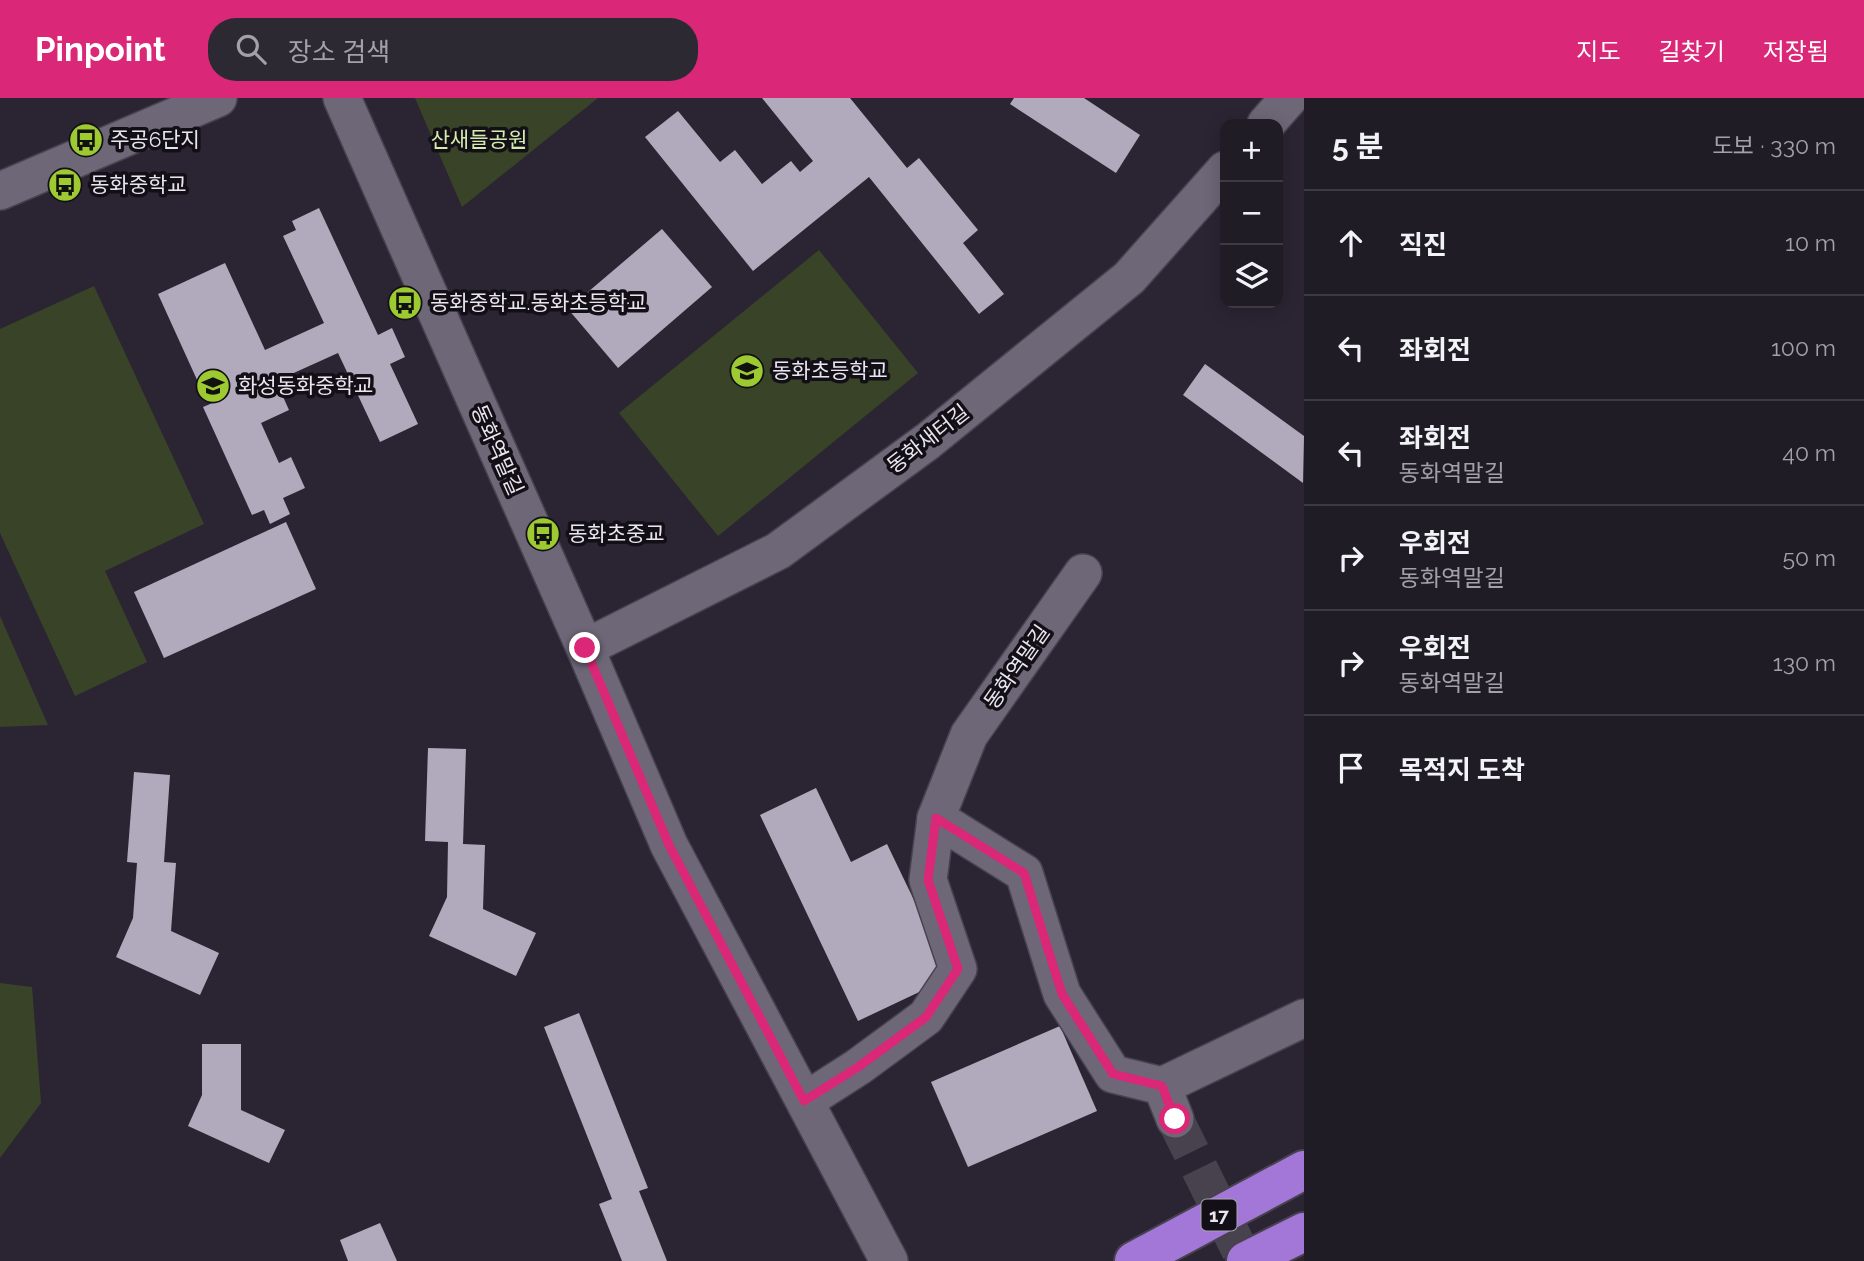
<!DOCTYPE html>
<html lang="ko">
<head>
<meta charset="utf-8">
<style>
	:root { --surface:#201c26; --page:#2d2932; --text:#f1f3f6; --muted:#a2a1a7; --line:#3d3a43; --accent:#db2777 }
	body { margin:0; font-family:Raleway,"Noto Sans KR",sans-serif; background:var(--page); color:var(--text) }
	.controls { position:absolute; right:21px; top:21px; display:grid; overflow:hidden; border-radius:14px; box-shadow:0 4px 18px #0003 }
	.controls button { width:63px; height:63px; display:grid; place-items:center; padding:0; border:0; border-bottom:2px solid var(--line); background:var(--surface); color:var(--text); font:35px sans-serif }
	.stop { position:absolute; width:21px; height:21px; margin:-16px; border:5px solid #db2777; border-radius:50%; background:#fff }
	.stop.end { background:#db2777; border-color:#fff; box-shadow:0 2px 7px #0008 }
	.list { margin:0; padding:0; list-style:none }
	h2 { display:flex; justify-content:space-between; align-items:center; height:91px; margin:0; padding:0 28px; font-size:30px }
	h2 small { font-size:23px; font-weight:400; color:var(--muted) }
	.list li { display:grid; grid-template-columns:46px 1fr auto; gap:21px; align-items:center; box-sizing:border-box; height:105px; padding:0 28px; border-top:2px solid var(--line) }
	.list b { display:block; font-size:26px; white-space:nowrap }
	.list p { margin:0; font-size:23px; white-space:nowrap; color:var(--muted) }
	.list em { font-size:23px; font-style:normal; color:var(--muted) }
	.icon { flex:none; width:38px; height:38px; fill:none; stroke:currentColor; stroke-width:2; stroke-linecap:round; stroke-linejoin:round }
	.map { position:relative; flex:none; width:1304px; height:1163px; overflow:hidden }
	header { display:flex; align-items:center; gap:42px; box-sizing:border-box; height:98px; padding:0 35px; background:var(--accent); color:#fff }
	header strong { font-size:33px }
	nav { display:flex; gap:38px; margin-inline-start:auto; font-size:24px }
	.search { width:490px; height:63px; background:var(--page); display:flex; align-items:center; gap:18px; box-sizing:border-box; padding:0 24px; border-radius:28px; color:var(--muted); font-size:26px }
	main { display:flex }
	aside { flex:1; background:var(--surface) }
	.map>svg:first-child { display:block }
	.green { fill:#394327 }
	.building { fill:#b1aabd }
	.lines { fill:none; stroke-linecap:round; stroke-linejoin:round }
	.minor-tunnel { stroke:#48424f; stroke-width:37; stroke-dasharray:37 18; stroke-linecap:butt }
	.minor-casing { stroke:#47424e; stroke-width:40 }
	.highway-casing { stroke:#47424e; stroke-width:42 }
	.minor { stroke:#6e6778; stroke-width:37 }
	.highway { stroke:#a377d8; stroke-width:38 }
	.route { stroke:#db2777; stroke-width:9 }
	.labels { text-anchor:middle; stroke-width:7; stroke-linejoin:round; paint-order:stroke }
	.shield { fill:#120f16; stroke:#a9a6af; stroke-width:2 }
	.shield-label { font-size:19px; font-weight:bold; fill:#eae6f0 }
	.poi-label { font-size:21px; fill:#eae6f0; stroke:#120f16; text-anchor:start }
	.park-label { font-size:21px; fill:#d4ecad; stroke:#120f16 }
	.street-label { font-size:21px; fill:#eae6f0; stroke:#120f16 }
</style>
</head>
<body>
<header>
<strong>Pinpoint</strong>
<div class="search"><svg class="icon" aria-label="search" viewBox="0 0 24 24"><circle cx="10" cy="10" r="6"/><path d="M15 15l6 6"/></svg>장소 검색</div>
<nav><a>지도</a><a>길찾기</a><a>저장됨</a></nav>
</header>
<main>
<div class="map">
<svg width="1304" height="1163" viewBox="0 0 1304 1163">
	<rect width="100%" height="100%" fill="#2b2533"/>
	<g class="green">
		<path d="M415 0H598L462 109Z"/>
		<path d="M819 152 918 275 718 438 619 315Z"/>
		<path d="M94 188 204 426 105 473 147 564 75 598 0 435V231Z"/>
		<path d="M0 518 48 627 0 629Z"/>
		<path d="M0 885 32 889 41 1005 0 1060Z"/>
	</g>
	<g class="building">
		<path d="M762 0H850L907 70 919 60 978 132 963 145 1004 196 979 216 869 79 753 173 645 39 678 13 720 64 735 52 762 86 791 63 800 74 813 63Z"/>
		<path d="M1014 0H1084L1140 37 1116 75 1010 6Z"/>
		<path d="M319 110 378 237 392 230 405 259 390 266 418 326 380 344 338 255 276 283 289 312 261 325 279 365 291 359 305 390 283 400 290 416 270 426 264 412 252 417 203 309 222 301 212 278 198 284 158 196 225 165 265 252 324 225 283 138 296 132 292 123Z"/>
		<path d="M662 131 712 189 618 270 568 211Z"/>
		<path d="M1205 266 1304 338 1303 385 1183 297Z"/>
		<path d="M286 424 316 491 164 560 134 494Z"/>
		<path d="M428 650 466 651 463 746 485 747 483 811 536 835 516 878 429 838 447 799 448 744 425 743Z"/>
		<path d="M134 674 170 677 164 764 176 765 171 833 219 855 200 897 116 859 133 820 137 765 127 764Z"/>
		<path d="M816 690 851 764 887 746 951 879 858 923 760 717Z"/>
		<path d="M579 915 648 1090 639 1093 667 1163H622L599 1106 612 1101 544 929Z"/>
		<path d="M1060 928 1097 1013 968 1069 931 984Z"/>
		<path d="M202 946H241V1012L285 1032 269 1065 188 1028 202 997Z"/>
		<path d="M380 1125 397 1163H348L340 1142Z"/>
	</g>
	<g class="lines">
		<path class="minor-tunnel" d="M1175 1021 1245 1163"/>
		<g class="minor-casing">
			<g id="minor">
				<path d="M342 0 585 550 669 747 889 1163"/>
				<path d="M1266 26 1289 0"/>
				<path d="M0 93 218 0"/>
				<path d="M585 550 778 453 928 343 1129 180 1225 72"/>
				<path d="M936 720 1024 775 1062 896 1113 976 1162 988 1304 920"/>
				<path d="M1162 988 1175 1021"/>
				<path d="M805 1003 858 969 926 919 958 871 928 782 936 720 969 637 1083 475"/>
			</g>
		</g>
		<g class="highway-casing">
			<g id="highway">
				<path d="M1134 1163 1304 1072"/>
				<path d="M1246 1163 1304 1134"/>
			</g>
		</g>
		<use href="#minor" class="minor"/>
		<use href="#highway" class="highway"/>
	</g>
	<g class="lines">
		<path class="route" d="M585 550 669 747 804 1003 858 969 926 919 958 871 928 782 936 720 1024 775 1062 896 1113 976 1162 988 1175 1021"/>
	</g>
	<defs>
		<g id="bus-disc" transform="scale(1.75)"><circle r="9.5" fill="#9dca30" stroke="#120f16"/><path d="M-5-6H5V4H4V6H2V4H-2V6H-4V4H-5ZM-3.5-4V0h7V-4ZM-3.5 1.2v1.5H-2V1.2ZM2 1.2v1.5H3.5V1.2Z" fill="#111"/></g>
		<g id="school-disc" transform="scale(1.75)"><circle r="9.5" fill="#9dca30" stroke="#120f16"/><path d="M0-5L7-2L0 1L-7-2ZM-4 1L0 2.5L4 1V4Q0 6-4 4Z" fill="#111"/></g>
	</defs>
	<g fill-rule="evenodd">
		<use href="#bus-disc" x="86" y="42"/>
		<use href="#bus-disc" x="65" y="87"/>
		<use href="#bus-disc" x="405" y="205"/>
		<use href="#school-disc" x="747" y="273"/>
		<use href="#school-disc" x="213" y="288"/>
		<use href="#bus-disc" x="543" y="436"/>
	</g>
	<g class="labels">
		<rect class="shield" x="1201.5" y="1101.5" width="35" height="31" rx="5"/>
		<g class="shield-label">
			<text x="1219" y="1124">17</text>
		</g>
		<g class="poi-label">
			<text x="110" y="49">주공6단지</text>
			<text x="90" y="94">동화중학교</text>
			<text x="430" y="212">동화중학교.동화초등학교</text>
			<text x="772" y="280">동화초등학교</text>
			<text x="238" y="295">화성동화중학교</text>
			<text x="568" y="443">동화초중교</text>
		</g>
		<g class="park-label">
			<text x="479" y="49">산새들공원</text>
		</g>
		<g class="street-label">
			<text transform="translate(928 341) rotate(-38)" y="7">동화새터길</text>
			<text transform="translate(497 352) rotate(66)" y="7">동화역말길</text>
			<text transform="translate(1017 569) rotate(-55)" y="7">동화역말길</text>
		</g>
	</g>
</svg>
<div class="controls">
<button>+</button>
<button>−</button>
<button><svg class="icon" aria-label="layers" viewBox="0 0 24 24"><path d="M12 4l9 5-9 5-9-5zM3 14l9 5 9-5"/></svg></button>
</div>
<div class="stop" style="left:1175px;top:1021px"></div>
<div class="stop end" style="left:585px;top:550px"></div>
</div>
<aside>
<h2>5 분<small>도보 · 330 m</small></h2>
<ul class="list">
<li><svg class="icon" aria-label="ahead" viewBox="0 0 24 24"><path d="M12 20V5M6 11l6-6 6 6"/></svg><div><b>직진</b></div><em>10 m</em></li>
<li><svg class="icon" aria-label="left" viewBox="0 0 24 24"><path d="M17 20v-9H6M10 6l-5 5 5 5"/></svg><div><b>좌회전</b></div><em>100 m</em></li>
<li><svg class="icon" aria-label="left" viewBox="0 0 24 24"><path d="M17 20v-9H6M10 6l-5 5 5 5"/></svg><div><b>좌회전</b><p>동화역말길</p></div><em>40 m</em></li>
<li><svg class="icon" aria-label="right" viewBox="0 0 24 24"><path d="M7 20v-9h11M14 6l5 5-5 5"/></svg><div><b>우회전</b><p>동화역말길</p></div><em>50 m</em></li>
<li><svg class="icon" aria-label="right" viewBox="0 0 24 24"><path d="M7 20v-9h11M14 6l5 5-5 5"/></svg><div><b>우회전</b><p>동화역말길</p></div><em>130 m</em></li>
<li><svg class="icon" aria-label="arrive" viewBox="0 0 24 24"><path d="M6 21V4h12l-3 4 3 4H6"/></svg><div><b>목적지 도착</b></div></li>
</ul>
</aside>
</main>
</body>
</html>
